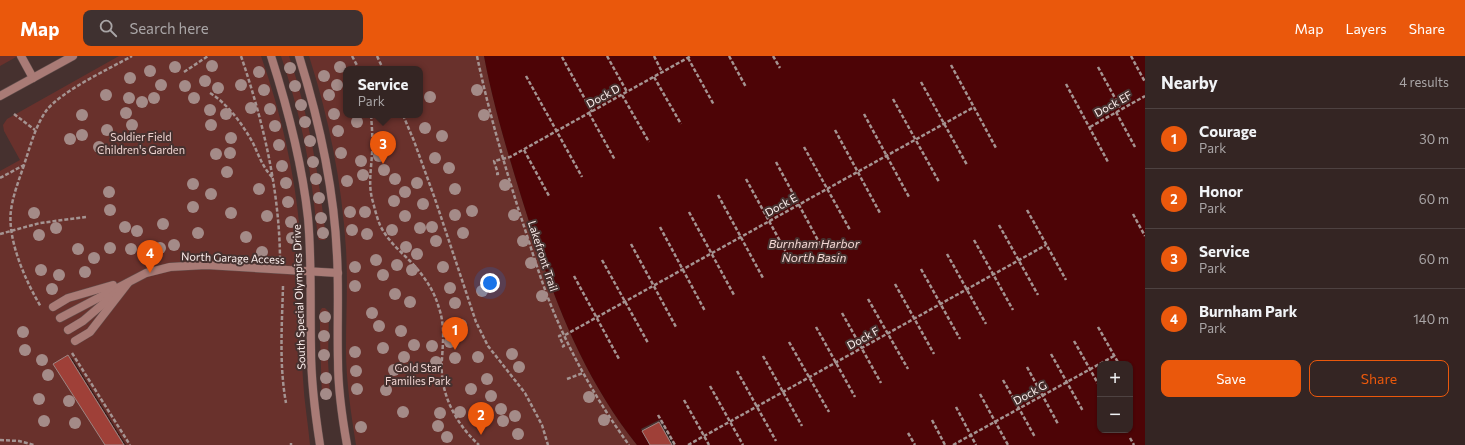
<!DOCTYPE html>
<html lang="en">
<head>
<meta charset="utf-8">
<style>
	:root { --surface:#342523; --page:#3f3130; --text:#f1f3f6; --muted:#a9a5a6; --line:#4e4241; --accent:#ea580c }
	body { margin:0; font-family:Commissioner,sans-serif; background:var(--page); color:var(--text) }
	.controls { position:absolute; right:12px; bottom:12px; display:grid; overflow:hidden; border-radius:8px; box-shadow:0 1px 3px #0004 }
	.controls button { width:36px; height:36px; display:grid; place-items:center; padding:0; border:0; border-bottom:1px solid var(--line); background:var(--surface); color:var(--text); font:20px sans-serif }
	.you { position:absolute; left:490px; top:227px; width:14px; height:14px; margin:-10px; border:3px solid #fff; border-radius:50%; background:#1a73e8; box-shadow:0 0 0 6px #1a73e833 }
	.badge { display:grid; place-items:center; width:26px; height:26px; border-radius:50%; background:var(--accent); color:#fff; font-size:13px; font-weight:700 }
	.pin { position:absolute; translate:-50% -33px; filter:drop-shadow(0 1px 2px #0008) }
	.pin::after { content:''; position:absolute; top:21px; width:14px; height:12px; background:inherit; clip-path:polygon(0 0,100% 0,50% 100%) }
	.popup { position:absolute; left:343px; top:10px; width:80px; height:52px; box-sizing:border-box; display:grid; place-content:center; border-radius:8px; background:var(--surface); filter:drop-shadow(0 1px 3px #0005); font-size:13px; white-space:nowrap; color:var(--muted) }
	.popup b { font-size:15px; color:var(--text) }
	.popup::after { content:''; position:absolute; left:50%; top:100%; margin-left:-8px; border:8px solid transparent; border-top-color:var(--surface) }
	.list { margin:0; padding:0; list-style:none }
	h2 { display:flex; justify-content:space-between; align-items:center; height:52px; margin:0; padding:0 16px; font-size:17px }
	h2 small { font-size:13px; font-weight:400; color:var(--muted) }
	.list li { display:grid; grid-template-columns:26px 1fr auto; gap:12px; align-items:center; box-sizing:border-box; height:60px; padding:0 16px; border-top:1px solid var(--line) }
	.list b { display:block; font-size:15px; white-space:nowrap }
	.list p { margin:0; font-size:13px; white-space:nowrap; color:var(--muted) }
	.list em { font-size:13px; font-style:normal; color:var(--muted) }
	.actions { display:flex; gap:8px; padding:12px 16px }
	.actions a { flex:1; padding:9px 0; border:1px solid var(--accent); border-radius:8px; text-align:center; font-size:14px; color:var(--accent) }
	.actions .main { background:var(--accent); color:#fff }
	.icon { flex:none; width:22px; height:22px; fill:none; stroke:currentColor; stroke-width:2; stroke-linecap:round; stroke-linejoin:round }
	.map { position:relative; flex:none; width:1145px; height:389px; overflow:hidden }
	header { display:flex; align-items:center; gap:24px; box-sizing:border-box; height:56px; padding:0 20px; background:var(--accent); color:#fff }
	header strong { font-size:19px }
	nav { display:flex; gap:22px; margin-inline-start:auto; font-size:14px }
	.search { width:280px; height:36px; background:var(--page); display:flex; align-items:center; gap:10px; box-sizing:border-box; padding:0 14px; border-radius:8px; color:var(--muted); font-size:15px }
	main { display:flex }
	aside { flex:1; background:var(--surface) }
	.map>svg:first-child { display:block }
	.green { fill:#69312c; fill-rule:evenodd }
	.water { fill:#4d0406; fill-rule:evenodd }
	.pier { fill:#46312f }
	.building { fill:#9f3f38; stroke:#9e8582; filter:url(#shadow) }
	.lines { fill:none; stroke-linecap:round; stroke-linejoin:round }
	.service-casing { stroke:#634f4d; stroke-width:9 }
	.minor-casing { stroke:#634f4d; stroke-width:9 }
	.path { stroke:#a59492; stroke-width:2.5; stroke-dasharray:4 2; stroke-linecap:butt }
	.service { stroke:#a97b76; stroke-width:8 }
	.minor { stroke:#a97b76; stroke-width:8 }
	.tree { fill:#a48b88 }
	.labels { text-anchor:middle; stroke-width:4; stroke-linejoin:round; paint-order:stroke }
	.street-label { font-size:11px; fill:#fdefed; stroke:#46312f }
	.park-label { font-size:11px; fill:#f0d4d1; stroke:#46312f }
	.water-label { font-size:12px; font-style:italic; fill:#f3d7d3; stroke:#46312f }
</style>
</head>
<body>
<header>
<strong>Map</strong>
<div class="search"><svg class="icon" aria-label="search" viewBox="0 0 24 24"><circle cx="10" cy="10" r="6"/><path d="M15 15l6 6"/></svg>Search here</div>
<nav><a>Map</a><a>Layers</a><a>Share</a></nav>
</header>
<main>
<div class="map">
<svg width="1145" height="389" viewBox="0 0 1145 389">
	<defs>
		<filter id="shadow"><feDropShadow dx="3.5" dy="3.5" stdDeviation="0" flood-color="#0009"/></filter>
	</defs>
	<rect width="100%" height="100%" fill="#46312f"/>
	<g class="green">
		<path d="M0 0H18L0 10Z"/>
		<path d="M119 0H261C281 57 295 117 300 177 303 226 299 274 303 323 304 345 308 367 310 389H0V115L20 104 4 75 3 69 7 63Z"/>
		<path d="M281 0H289C309 59 319 120 326 182L325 184H319L318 182C315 158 313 135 309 111 303 73 293 36 281 0Z"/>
		<path d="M309 0H484C493 48 507 94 521 140 549 230 578 315 637 389H356C351 357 346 325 346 293 346 259 348 226 346 193 342 127 329 62 309 0ZM346 13H420V59H346Z"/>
		<path d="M322 252H325L329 256 328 305 330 338V341L325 343 322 341 320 283V255Z"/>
	</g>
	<path class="water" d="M484 0H1145V389H637C578 315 549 230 521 140 507 94 493 48 484 0ZM1100 308H1130V374H1100Z"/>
	<path class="pier" d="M661 363 675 389H650L641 373Z"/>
	<g class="building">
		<path d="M68 299 106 360 124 389H105L53 308Z"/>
		<path d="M659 366 672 389H650L642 375Z"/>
	</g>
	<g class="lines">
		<g class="service-casing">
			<g id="service">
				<path d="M21 0 33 22"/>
				<path d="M53 251 68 242 113 229"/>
				<path d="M60 262 146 217 170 211 206 209 338 217"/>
				<path d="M68 274 83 265 117 236"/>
				<path d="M75 285 90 276 128 227"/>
			</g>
		</g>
		<g class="minor-casing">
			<g id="minor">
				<path d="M271 0C288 53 302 107 308 162 312 206 310 249 311 293 311 325 315 357 320 389"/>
				<path d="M299 0C319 64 334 131 337 199 339 234 337 269 338 305 338 333 342 361 347 389"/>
				<path d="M0 40 73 0"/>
			</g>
		</g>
		<g class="path">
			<path d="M241 0C263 65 279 132 280 201"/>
			<path d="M352 0 359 13"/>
			<path d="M377 0 383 13"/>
			<path d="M477 0C488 53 503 104 519 155 529 185 538 216 550 247 570 297 597 345 629 389"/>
			<path d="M607 0 627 36"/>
			<path d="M654 0 662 16"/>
			<path d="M729 0 746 31"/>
			<path d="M773 0 780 12"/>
			<path d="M1131 0 1145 26"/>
			<path d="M562 1 592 56"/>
			<path d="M688 2 714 49"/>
			<path d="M951 9 996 92"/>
			<path d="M1098 11 1121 53"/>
			<path d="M184 16 208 0"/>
			<path d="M526 20 582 121"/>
			<path d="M654 21 681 68"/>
			<path d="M921 26 967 109"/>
			<path d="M1066 28 1108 106"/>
			<path d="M210 37C228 48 243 69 253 87 259 100 263 112 273 122"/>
			<path d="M622 39 649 86"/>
			<path d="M893 43 939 126"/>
			<path d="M1116 56 1135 91"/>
			<path d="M589 57 615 104"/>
			<path d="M14 58 35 74"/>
			<path d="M864 58 909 141"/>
			<path d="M371 59C372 72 373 85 372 98 371 115 368 130 373 146 375 154 377 162 380 169 387 184 400 195 411 206 424 220 434 234 439 252 445 270 443 285 442 303 439 336 455 367 479 389"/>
			<path d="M403 59 414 85 435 143 476 266 488 290 525 337 542 369 548 389"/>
			<path d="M1090 71 1145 40"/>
			<path d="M835 74 880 157"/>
			<path d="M804 91 850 174"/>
			<path d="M524 94 549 140"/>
			<path d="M776 106 821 190"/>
			<path d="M24 109C19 124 13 139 11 154 7 184 26 226 41 251"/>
			<path d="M496 118H498L494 105 510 101 691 0"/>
			<path d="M0 122 24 109C30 91 35 71 46 55 61 35 109 13 132 0"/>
			<path d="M746 123 792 207"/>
			<path d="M718 139 763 222"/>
			<path d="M1027 154 1066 224"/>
			<path d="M689 156 734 239"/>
			<path d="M1133 158 1145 180"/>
			<path d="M999 169 1038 239"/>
			<path d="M660 171 705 255"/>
			<path d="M0 178 40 167 86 161"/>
			<path d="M974 184 1013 254"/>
			<path d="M631 188 676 271"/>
			<path d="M947 198 986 268"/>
			<path d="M602 204 648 287"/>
			<path d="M921 213 960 283"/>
			<path d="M574 220 619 303"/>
			<path d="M895 228 934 298"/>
			<path d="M283 230C282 269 279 309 286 347"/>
			<path d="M868 243 908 313"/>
			<path d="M842 257 881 327"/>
			<path d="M816 271 855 341"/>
			<path d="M1098 271 1119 308"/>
			<path d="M565 279 974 51"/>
			<path d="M1074 285 1100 331"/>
			<path d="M789 286 829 356"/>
			<path d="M562 291 564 290 559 280 564 278"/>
			<path d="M72 297 130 389"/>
			<path d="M1051 298 1083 355"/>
			<path d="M763 300 802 370"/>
			<path d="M1027 311 1058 368"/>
			<path d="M737 315 776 385"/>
			<path d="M567 323 583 317"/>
			<path d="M1003 324 1035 381"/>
			<path d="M710 330 743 389"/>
			<path d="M980 338 1008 389"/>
			<path d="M684 344 709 389"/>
			<path d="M956 351 976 389"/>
			<path d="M658 359 675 389"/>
			<path d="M932 364 945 389"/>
			<path d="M908 377 915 389"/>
			<path d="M1130 382 1134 389"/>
			<path d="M0 384 19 385 34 389"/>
			<path d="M291 387V389"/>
			<path d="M688 389 1046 189"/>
			<path d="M953 389 1114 300"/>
		</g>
		<use href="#service" class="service"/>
		<use href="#minor" class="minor"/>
	</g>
	<g class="tree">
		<circle cx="212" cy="10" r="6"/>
		<circle cx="175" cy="11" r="6"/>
		<circle cx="340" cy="11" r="6"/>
		<circle cx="290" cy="12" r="6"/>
		<circle cx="150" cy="15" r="6"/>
		<circle cx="259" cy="16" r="6"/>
		<circle cx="324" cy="20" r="6"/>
		<circle cx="130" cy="22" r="6"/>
		<circle cx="205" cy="25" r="6"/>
		<circle cx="161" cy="29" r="6"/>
		<circle cx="241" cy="29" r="6"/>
		<circle cx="337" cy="29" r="6"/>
		<circle cx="185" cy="30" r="6"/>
		<circle cx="295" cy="30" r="6"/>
		<circle cx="218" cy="32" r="6"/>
		<circle cx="264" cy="34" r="6"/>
		<circle cx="477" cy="34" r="6"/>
		<circle cx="106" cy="39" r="6"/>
		<circle cx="329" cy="39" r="6"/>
		<circle cx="430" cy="41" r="6"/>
		<circle cx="129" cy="42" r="6"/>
		<circle cx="154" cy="42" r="6"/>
		<circle cx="194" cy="42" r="6"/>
		<circle cx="142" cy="46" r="6"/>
		<circle cx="301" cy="49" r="6"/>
		<circle cx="251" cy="52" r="6"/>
		<circle cx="270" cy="53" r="6"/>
		<circle cx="210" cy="54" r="6"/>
		<circle cx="126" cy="57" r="6"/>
		<circle cx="226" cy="58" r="6"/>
		<circle cx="334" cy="58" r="6"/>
		<circle cx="82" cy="59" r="6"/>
		<circle cx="484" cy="59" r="6"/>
		<circle cx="305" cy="66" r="6"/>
		<circle cx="357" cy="66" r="6"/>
		<circle cx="132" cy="69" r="6"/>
		<circle cx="211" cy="69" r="6"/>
		<circle cx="275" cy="70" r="6"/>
		<circle cx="425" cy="72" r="6"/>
		<circle cx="107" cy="74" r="6"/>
		<circle cx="338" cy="75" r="6"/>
		<circle cx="82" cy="79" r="6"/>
		<circle cx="442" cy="80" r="6"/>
		<circle cx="231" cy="82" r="6"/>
		<circle cx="70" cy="83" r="6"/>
		<circle cx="310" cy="85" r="6"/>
		<circle cx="279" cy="89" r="6"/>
		<circle cx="99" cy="91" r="6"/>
		<circle cx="230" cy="97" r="6"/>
		<circle cx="341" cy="97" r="6"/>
		<circle cx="216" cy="98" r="6"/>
		<circle cx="379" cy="100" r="6"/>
		<circle cx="435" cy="102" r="6"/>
		<circle cx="361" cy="105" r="6"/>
		<circle cx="313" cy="106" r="6"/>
		<circle cx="282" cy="110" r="6"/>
		<circle cx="449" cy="112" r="6"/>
		<circle cx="384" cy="114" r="6"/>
		<circle cx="227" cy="116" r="6"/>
		<circle cx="363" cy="119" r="6"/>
		<circle cx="316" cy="123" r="6"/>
		<circle cx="395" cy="123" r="6"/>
		<circle cx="347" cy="125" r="6"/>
		<circle cx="286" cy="127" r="6"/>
		<circle cx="417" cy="127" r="6"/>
		<circle cx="193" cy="128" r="6"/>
		<circle cx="505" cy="129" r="6"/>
		<circle cx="259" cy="133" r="6"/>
		<circle cx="455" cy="133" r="6"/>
		<circle cx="109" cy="136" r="6"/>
		<circle cx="405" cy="136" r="6"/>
		<circle cx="211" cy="138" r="6"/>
		<circle cx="319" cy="142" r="6"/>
		<circle cx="394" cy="145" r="6"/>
		<circle cx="288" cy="146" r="6"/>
		<circle cx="423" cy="148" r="6"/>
		<circle cx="193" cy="151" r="6"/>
		<circle cx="110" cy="154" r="6"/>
		<circle cx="472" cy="155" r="6"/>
		<circle cx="350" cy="156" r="6"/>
		<circle cx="365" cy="156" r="6"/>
		<circle cx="34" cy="157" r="6"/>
		<circle cx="231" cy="157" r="6"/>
		<circle cx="455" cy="159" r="6"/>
		<circle cx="514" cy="159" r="6"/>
		<circle cx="267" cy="160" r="6"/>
		<circle cx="405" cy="160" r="6"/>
		<circle cx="321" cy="162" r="6"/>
		<circle cx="291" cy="166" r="6"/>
		<circle cx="163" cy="168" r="6"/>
		<circle cx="125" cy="171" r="6"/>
		<circle cx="432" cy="171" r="6"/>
		<circle cx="56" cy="172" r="6"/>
		<circle cx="420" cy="172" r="6"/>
		<circle cx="352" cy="174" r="6"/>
		<circle cx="392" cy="174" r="6"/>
		<circle cx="137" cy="175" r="6"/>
		<circle cx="198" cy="177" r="6"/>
		<circle cx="323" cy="177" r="6"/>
		<circle cx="463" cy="177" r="6"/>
		<circle cx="367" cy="178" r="6"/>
		<circle cx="39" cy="179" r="6"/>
		<circle cx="246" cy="181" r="6"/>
		<circle cx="292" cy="182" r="6"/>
		<circle cx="436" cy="185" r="6"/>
		<circle cx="523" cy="185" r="6"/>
		<circle cx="174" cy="189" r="6"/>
		<circle cx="406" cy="191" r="6"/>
		<circle cx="110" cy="192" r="6"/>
		<circle cx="160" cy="192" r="6"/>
		<circle cx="78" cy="193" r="6"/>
		<circle cx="131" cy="193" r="6"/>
		<circle cx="262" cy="196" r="6"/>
		<circle cx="417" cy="198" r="6"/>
		<circle cx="94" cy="202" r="6"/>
		<circle cx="376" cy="204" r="6"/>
		<circle cx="531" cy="207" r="6"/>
		<circle cx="397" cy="209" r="6"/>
		<circle cx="355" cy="211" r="6"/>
		<circle cx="443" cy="211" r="6"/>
		<circle cx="41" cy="214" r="6"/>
		<circle cx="412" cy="214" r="6"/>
		<circle cx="85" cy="216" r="6"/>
		<circle cx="59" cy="219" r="6"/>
		<circle cx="383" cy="219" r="6"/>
		<circle cx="355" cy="230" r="6"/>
		<circle cx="450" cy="232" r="6"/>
		<circle cx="52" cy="233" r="6"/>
		<circle cx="482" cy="235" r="6"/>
		<circle cx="395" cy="238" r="6"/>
		<circle cx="542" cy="240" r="6"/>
		<circle cx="410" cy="246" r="6"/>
		<circle cx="455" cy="247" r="6"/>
		<circle cx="372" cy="257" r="6"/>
		<circle cx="325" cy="261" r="6"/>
		<circle cx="461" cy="269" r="6"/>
		<circle cx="379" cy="270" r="6"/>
		<circle cx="401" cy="275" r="6"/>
		<circle cx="23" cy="276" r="6"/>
		<circle cx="324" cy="280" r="6"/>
		<circle cx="450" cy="286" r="6"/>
		<circle cx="414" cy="289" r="6"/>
		<circle cx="432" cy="290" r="6"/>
		<circle cx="383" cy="292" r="6"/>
		<circle cx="25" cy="294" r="6"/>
		<circle cx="355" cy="296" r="6"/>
		<circle cx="512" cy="298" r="6"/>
		<circle cx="324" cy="299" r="6"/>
		<circle cx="404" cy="301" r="6"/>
		<circle cx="478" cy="301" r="6"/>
		<circle cx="455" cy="302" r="6"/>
		<circle cx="42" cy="304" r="6"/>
		<circle cx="436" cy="306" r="6"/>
		<circle cx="519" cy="311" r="6"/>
		<circle cx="394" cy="314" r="6"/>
		<circle cx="356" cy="315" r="6"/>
		<circle cx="48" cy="319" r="6"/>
		<circle cx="326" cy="322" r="6"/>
		<circle cx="487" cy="323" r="6"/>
		<circle cx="357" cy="333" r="6"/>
		<circle cx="471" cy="333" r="6"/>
		<circle cx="386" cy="334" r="6"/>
		<circle cx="326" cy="338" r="6"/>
		<circle cx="491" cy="340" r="6"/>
		<circle cx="589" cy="341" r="6"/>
		<circle cx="39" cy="343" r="6"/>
		<circle cx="69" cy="345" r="6"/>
		<circle cx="501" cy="353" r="6"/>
		<circle cx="403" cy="356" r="6"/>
		<circle cx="460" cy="356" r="6"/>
		<circle cx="440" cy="357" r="6"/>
		<circle cx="484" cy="359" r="6"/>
		<circle cx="515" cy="360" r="6"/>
		<circle cx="604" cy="364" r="6"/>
		<circle cx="44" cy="365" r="6"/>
		<circle cx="503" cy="365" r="6"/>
		<circle cx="75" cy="367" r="6"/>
		<circle cx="438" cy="370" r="6"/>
		<circle cx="361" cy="371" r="6"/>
		<circle cx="518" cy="378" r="6"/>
		<circle cx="447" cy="381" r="6"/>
	</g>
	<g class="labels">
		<g class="street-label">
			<text transform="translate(603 40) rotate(-29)" y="4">Dock D</text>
			<text transform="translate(1113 48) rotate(-29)" y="4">Dock EF</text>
			<text transform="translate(781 149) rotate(-29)" y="4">Dock E</text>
			<text transform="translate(543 200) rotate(72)" y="4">Lakefront Trail</text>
			<text transform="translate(233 202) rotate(2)" y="4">North Garage Access</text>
			<text transform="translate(299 241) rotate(-92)" y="4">South Special Olympics Drive</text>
			<text transform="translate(863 282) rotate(-29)" y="4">Dock F</text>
			<text transform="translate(1030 337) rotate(-29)" y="4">Dock G</text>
		</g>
		<g class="park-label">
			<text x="141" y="85">Soldier Field<tspan x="141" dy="13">Children's Garden</tspan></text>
			<text x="418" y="316">Gold Star<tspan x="418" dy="13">Families Park</tspan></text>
		</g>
		<g class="water-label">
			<text x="814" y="192">Burnham Harbor<tspan x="814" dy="14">North Basin</tspan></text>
		</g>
	</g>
</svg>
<div class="controls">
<button>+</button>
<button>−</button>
</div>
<div class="you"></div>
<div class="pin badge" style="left:455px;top:294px">1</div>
<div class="pin badge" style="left:481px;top:379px">2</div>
<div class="pin badge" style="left:383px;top:108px">3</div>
<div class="popup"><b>Service</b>Park</div>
<div class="pin badge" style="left:150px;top:217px">4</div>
</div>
<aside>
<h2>Nearby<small>4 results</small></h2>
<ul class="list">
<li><span class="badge">1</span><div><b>Courage</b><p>Park</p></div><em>30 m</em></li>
<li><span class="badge">2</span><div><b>Honor</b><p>Park</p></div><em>60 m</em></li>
<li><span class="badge">3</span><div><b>Service</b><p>Park</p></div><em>60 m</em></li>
<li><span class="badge">4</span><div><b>Burnham Park</b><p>Park</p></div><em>140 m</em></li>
</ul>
<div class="actions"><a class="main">Save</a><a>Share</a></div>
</aside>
</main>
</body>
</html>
